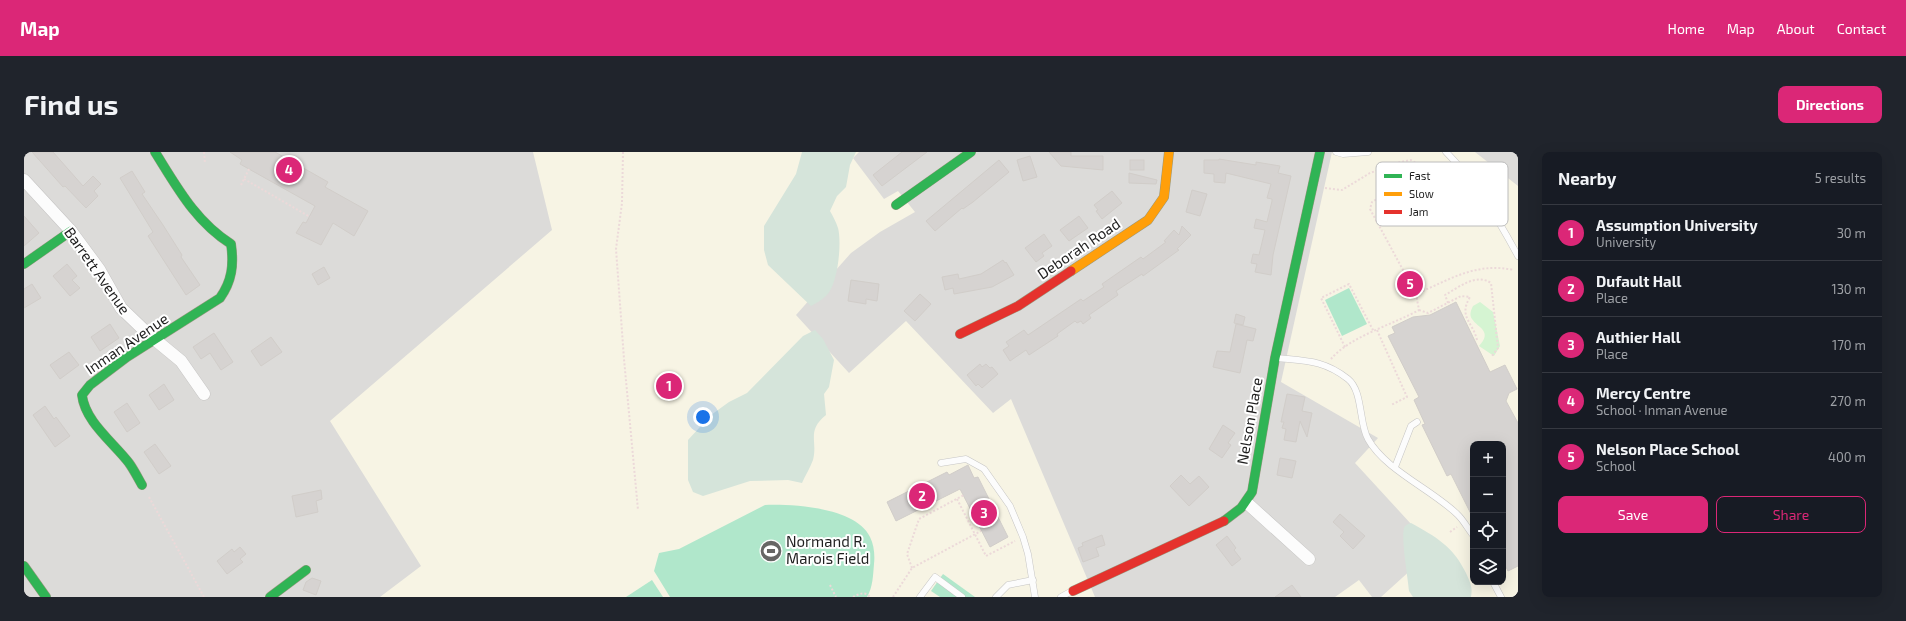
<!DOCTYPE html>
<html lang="en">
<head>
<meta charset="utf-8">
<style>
	:root { --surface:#171b24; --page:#20242c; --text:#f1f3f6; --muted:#9ea1a6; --line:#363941; --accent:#db2777 }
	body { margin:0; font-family:"Exo 2",sans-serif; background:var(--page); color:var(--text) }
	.controls { position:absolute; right:12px; bottom:12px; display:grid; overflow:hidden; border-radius:8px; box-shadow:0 4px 16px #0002 }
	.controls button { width:36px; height:36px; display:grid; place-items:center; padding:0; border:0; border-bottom:1px solid var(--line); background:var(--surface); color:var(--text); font:20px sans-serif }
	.you { position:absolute; left:679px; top:265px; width:14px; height:14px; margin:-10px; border:3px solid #fff; border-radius:50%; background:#1a73e8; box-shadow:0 0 0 6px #1a73e833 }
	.badge { display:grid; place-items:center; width:26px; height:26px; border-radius:50%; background:var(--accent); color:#fff; font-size:13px; font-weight:700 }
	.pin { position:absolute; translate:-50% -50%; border:2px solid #fff; box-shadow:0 1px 4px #0006 }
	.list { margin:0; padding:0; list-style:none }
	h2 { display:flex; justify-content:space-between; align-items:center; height:52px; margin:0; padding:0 16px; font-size:17px }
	h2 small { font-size:13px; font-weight:400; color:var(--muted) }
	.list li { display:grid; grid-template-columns:26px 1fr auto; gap:12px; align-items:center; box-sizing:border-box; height:56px; padding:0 16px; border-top:1px solid var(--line) }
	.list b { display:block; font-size:15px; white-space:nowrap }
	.list p { margin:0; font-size:13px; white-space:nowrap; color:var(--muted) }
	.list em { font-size:13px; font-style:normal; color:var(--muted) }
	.actions { display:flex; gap:8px; padding:12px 16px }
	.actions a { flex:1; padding:9px 0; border:1px solid var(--accent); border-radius:8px; text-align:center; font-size:14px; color:var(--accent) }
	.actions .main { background:var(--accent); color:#fff }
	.icon { flex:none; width:22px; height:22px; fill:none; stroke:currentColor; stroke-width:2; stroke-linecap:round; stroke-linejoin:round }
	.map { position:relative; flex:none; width:1494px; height:445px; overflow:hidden; border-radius:8px }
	header { display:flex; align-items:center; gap:24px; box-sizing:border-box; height:56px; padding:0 20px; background:var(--accent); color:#fff }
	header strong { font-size:19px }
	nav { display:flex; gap:22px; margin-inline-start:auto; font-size:14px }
	.intro { display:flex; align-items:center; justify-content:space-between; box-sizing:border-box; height:96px; padding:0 24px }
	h1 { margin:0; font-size:28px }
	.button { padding:10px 18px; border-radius:8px; background:var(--accent); color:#fff; font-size:14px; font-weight:700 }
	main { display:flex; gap:24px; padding:0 24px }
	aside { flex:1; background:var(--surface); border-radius:8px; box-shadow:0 4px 16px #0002 }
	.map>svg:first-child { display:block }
	.residential { fill:#dcdbd9; fill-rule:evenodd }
	.education { fill:#f7f4e4; fill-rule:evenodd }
	.wetland { fill:#d5e4da }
	.park { fill:#d5f4d2 }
	.pitch { fill:#b0e7cb }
	.building { fill:#d6d3d1; stroke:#d1cdc9 }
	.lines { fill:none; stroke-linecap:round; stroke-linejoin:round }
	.lane-casing { stroke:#c6c5c4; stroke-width:7 }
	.street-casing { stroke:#c6c5c4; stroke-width:13 }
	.fast-casing { stroke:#98987f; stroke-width:10 }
	.slow-casing { stroke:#98987f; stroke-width:10 }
	.jam-casing { stroke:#98987f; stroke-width:10 }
	.path { stroke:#ecd9d9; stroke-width:2; stroke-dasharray:2 2; stroke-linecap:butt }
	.lane { stroke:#fcfcfc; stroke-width:6 }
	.street { stroke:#fcfcfc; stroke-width:12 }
	.fast { stroke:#30b455; stroke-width:9 }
	.slow { stroke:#ff9f0a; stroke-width:9 }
	.jam { stroke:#e5322d; stroke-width:9 }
	.labels { text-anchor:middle; stroke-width:4; stroke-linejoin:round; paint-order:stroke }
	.street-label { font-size:15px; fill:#1f1f1f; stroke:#fff }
	.poi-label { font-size:15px; fill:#1f1f1f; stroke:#fff; text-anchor:start }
	.key { fill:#fff; stroke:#bcbcbc; stroke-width:1 }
	.key-label { font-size:11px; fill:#1f1f1f }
</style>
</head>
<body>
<header>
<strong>Map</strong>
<nav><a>Home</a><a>Map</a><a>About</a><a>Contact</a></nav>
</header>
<div class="intro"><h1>Find us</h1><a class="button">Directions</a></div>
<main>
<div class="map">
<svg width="1494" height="445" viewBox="0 0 1494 445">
	<rect width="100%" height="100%" fill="#edebe8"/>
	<path class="residential" d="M0 0H1494V445H0ZM1449 292H1479V430H1449Z"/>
	<g class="education">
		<path d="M509 0H835L829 6 860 47 874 39 891 60 856 80 827 101 772 163 825 221 882 169 969 261 987 247 1071 445H356L397 414 306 269 528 78Z"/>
		<path d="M1308 0H1451L1494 34V445H1357L1410 397 1331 311 1354 286 1257 230ZM1449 292H1479V430H1449Z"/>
		<path d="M1335 428 1348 445H1311Z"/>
	</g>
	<g class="wetland">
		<path d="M778 0H832L826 13 822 35 813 44 806 59C809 64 812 70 814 76 818 91 814 133 802 144 798 148 792 151 787 154L744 113 740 98V74L772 22Z"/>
		<path d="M791 178 799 187 810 208 805 235 800 242 802 263C782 279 794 289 789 308 786 316 781 324 778 331L764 328 726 329 679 344 669 340 664 328V288L687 263 705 250 723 241 779 184Z"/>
		<path d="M1387 371C1412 385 1429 394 1442 421 1446 430 1449 435 1447 445H1389L1385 439C1384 426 1377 387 1380 376 1381 373 1384 372 1387 371Z"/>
	</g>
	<path class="park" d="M1456 150 1469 160 1476 194 1470 204 1455 194C1469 179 1454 176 1448 167 1445 163 1447 158 1449 154Z"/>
	<g class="pitch">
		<path d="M1325 136 1343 172 1318 184 1301 148Z"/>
		<path d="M741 353C768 352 832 355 846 385 850 393 851 403 850 412 849 423 849 435 843 445H646L630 419 635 401 655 397Z"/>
		<path d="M919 422 951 445H916L907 439Z"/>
		<path d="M628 428 639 445H602Z"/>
	</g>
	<g class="building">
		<path d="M8 0H29L59 34 69 24 77 32 70 39 74 44 62 56 41 34 39 35Z"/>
		<path d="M206 0H251L304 30 301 35 344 59 330 84 309 71 297 93 272 81 279 70 282 71 291 54 216 12 218 8Z"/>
		<path d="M878 0H903L858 34 849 23Z"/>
		<path d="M1025 0H1047V4H1079V18L1037 14Z"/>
		<path d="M1006 4 1013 25 999 29 993 8Z"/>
		<path d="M1195 7 1232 13V10L1256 14 1254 21 1267 24 1249 103 1247 123 1231 120 1233 112 1227 111 1229 102 1235 103 1241 78 1230 76 1232 67 1243 70 1248 49V47L1243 46 1247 32 1202 21 1201 31 1190 30V22L1180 21V8H1195Z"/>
		<path d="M975 8 985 20 949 50 939 57 938 56 911 79 902 69Z"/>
		<rect x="1106" y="8" width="14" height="10"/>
		<path d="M108 19 121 40 118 42 139 73 158 103 157 105 176 133 162 143 124 84 129 80 96 26Z"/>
		<path d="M1105 21 1133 28 1132 32 1105 31Z"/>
		<path d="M1168 38 1183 42 1176 64 1162 60Z"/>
		<path d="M1088 39 1098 51 1078 67 1072 59 1074 58 1070 53Z"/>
		<path d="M0 64 15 81 0 94Z"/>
		<path d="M1055 64 1064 76 1045 89 1036 78Z"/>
		<path d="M1158 74 1167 83 1153 97 1155 98 1119 124 1118 122 1092 139 1094 143 1065 163 1067 166 1059 172 1057 169 1053 171 1051 169 1033 182 1034 184 1005 203 1002 198 986 209 979 198 985 194 982 190 1000 178 1004 183 1057 147 1059 149 1080 135 1078 132 1117 105 1119 107 1142 90 1140 89 1150 78 1155 83Z"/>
		<path d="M1020 82 1028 94 1018 101 1020 104 1012 110 1001 96Z"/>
		<path d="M979 108 981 111 982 110 990 123 968 135 930 142 929 136 921 138 918 125 934 122 935 127 957 122Z"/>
		<path d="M43 112 53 124 48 128 56 136 46 144 29 124Z"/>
		<path d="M300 115 306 126 294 133 288 122Z"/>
		<path d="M827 128 855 132 853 149 842 147V152L824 149Z"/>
		<path d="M8 132 17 146 0 156V137Z"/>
		<path d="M896 142 907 152 891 169 880 159Z"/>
		<path d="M1432 150 1466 220 1481 213 1493 237 1485 241 1482 249 1494 271V414L1484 419 1479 409V292H1449V366L1427 322 1423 324 1398 273 1401 272 1390 248 1395 245 1364 184 1371 181 1368 175 1389 165 1406 163Z"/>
		<path d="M1212 162 1221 165 1219 173 1210 171Z"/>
		<path d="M86 172 95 186 76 199 67 185Z"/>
		<path d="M1212 172 1232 177 1229 189 1223 188 1216 221 1189 215 1193 199 1206 200Z"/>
		<path d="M190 181 209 210 197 218 186 201 177 207 169 195Z"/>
		<path d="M247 185 258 200 237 214 227 199Z"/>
		<path d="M45 200 55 213 36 227 26 213Z"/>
		<path d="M956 212 958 215 962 212 966 216 968 215 974 222 958 236 954 232 952 234 943 223Z"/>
		<path d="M140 232 150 248 135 258 125 243Z"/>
		<path d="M1263 242 1281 245 1278 259 1288 261 1283 285 1276 269 1272 290 1260 288 1262 277 1258 276 1260 270H1257Z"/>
		<path d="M103 251 116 271 103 280 90 260Z"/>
		<path d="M21 254 30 267 32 265 46 284 31 295 9 263Z"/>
		<path d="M1199 273 1211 281 1204 291 1207 293 1198 306 1185 297Z"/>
		<path d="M131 292 147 314 135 322 120 300Z"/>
		<path d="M1256 306 1272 309 1268 326 1253 323Z"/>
		<path d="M944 313 950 326 954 325 984 385 966 395 936 337 872 369 863 350 923 320 925 323Z"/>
		<path d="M1157 323 1166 332 1175 324 1185 335 1165 354 1146 334Z"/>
		<path d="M297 338 298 347 292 349 294 360 272 365 268 344Z"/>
		<path d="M1316 362 1341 384 1329 397 1316 384 1320 380 1309 370Z"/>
		<path d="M1078 383 1081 393 1072 396 1075 404 1059 410 1054 396 1059 394 1058 391Z"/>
		<path d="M1203 384 1212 396 1210 398 1217 407 1208 414 1192 393Z"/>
		<path d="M216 395 222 402 216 407 219 410 203 422 193 409 208 397 210 400Z"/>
		<path d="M288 426 297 429 292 443 279 438 282 430Z"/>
		<path d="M1268 433 1277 445H1251Z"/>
	</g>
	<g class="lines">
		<g class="lane-casing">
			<g id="lane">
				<path d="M1312 0 1319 2 1344 0"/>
				<path d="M1422 0C1452 30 1474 67 1494 104"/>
				<path d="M1253 206C1282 209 1300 208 1324 227 1339 239 1335 272 1344 287 1361 318 1409 338 1434 363 1440 369 1444 377 1449 383"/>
				<path d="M917 311 942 307 960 317 986 354 999 385 1004 402 1011 445"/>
				<path d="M1371 315 1387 274 1393 270"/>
				<path d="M1469 430 1477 445"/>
				<path d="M896 445 911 425 938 445"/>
				<path d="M972 445 984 433 1009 428"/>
				<path d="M1037 445 1048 439"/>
			</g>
		</g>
		<g class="street-casing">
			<g id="street">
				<path d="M0 28 47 79 75 117 97 156 123 181 157 209 180 242"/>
				<path d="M1223 351 1285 407"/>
			</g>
		</g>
		<g class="fast-casing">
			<g id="fast">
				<path d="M872 53 947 0"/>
				<path d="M0 112 47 79"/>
				<path d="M118 333C114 326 110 318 105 311 90 291 61 270 58 243L66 233 103 205 196 146C208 129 210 113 207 92 171 69 153 35 131 0"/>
				<path d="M1200 369 1217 356 1228 340 1251 206 1296 0"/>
				<path d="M0 414 22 445"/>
				<path d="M246 445 282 418"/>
			</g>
		</g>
		<g class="slow-casing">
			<path id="slow" d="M1047 119 1124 68 1140 45 1145 0"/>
		</g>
		<g class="jam-casing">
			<g id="jam">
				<path d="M936 182 994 154 1047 119"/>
				<path d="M1049 439 1200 369"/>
			</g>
		</g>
		<g class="path">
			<path d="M180 0 181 11"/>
			<path d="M599 0 598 51 592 97 600 207 614 358"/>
			<path d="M220 27 286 65"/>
			<path d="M217 33 225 17"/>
			<path d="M1301 36 1318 38 1346 21 1376 10 1387 8 1392 11C1395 30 1361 41 1348 50L1346 57 1392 142C1427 127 1452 110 1490 118"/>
			<path d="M1424 151 1421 143C1435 135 1452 121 1467 131L1474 196 1468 204"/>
			<path d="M1395 158 1404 161 1437 144 1446 145C1434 165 1449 170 1453 188"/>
			<path d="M1353 178 1383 245 1367 253"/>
			<path d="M1321 195 1297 146 1325 132 1350 180"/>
			<path d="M1307 207C1325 185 1370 172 1395 158L1392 142"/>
			<path d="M125 345 180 445"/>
			<path d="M933 347 962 404 991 389"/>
			<path d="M1426 380 1433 375"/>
			<path d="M888 416 883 402 895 367 940 343"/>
			<path d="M806 433 812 445"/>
			<path d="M829 445C835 442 841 439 846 445"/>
			<path d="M869 445 888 416 957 379"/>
		</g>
		<use href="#lane" class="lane"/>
		<use href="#street" class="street"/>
		<use href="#fast" class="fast"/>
		<use href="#slow" class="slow"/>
		<use href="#jam" class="jam"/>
	</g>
	<defs>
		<g id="stadium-disc" transform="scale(1.15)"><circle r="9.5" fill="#676665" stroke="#fff"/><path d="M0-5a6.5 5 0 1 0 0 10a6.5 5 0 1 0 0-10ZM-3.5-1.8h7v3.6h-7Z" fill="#fff"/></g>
	</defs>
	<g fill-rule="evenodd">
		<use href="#stadium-disc" x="747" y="399"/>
	</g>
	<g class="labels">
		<g class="street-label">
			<text transform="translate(1055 97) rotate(-34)" y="5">Deborah Road</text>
			<text transform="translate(73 119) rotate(55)" y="5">Barrett Avenue</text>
			<text transform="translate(103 192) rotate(-34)" y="5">Inman Avenue</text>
			<text transform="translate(1226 269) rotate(-80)" y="5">Nelson Place</text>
		</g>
		<g class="poi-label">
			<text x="762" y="395">Normand R.<tspan x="762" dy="17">Marois Field</tspan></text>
		</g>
	</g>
	<rect x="1352" y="10" width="132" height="64" rx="6" class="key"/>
	<rect x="1360" y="22" width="18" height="4" fill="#30b455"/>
	<rect x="1360" y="40" width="18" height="4" fill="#ff9f0a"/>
	<rect x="1360" y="58" width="18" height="4" fill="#e5322d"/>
	<g class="key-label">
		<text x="1385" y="28">Fast</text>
		<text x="1385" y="46">Slow</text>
		<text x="1385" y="64">Jam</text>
	</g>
</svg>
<div class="controls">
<button>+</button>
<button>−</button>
<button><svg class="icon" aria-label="locate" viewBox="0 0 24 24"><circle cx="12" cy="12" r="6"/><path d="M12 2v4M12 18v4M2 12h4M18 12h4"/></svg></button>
<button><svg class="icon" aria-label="layers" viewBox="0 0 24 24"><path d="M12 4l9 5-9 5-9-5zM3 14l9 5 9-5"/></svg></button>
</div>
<div class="you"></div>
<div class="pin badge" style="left:645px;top:234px">1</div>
<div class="pin badge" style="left:898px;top:344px">2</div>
<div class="pin badge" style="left:960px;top:361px">3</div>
<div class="pin badge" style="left:265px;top:18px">4</div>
<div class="pin badge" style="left:1386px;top:132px">5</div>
</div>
<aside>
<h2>Nearby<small>5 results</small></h2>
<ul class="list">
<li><span class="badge">1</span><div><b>Assumption University</b><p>University</p></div><em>30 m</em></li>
<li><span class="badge">2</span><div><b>Dufault Hall</b><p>Place</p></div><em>130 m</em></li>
<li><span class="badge">3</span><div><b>Authier Hall</b><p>Place</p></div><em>170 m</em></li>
<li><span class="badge">4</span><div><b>Mercy Centre</b><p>School · Inman Avenue</p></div><em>270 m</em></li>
<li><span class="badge">5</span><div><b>Nelson Place School</b><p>School</p></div><em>400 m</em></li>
</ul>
<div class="actions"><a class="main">Save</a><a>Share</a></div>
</aside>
</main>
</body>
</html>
